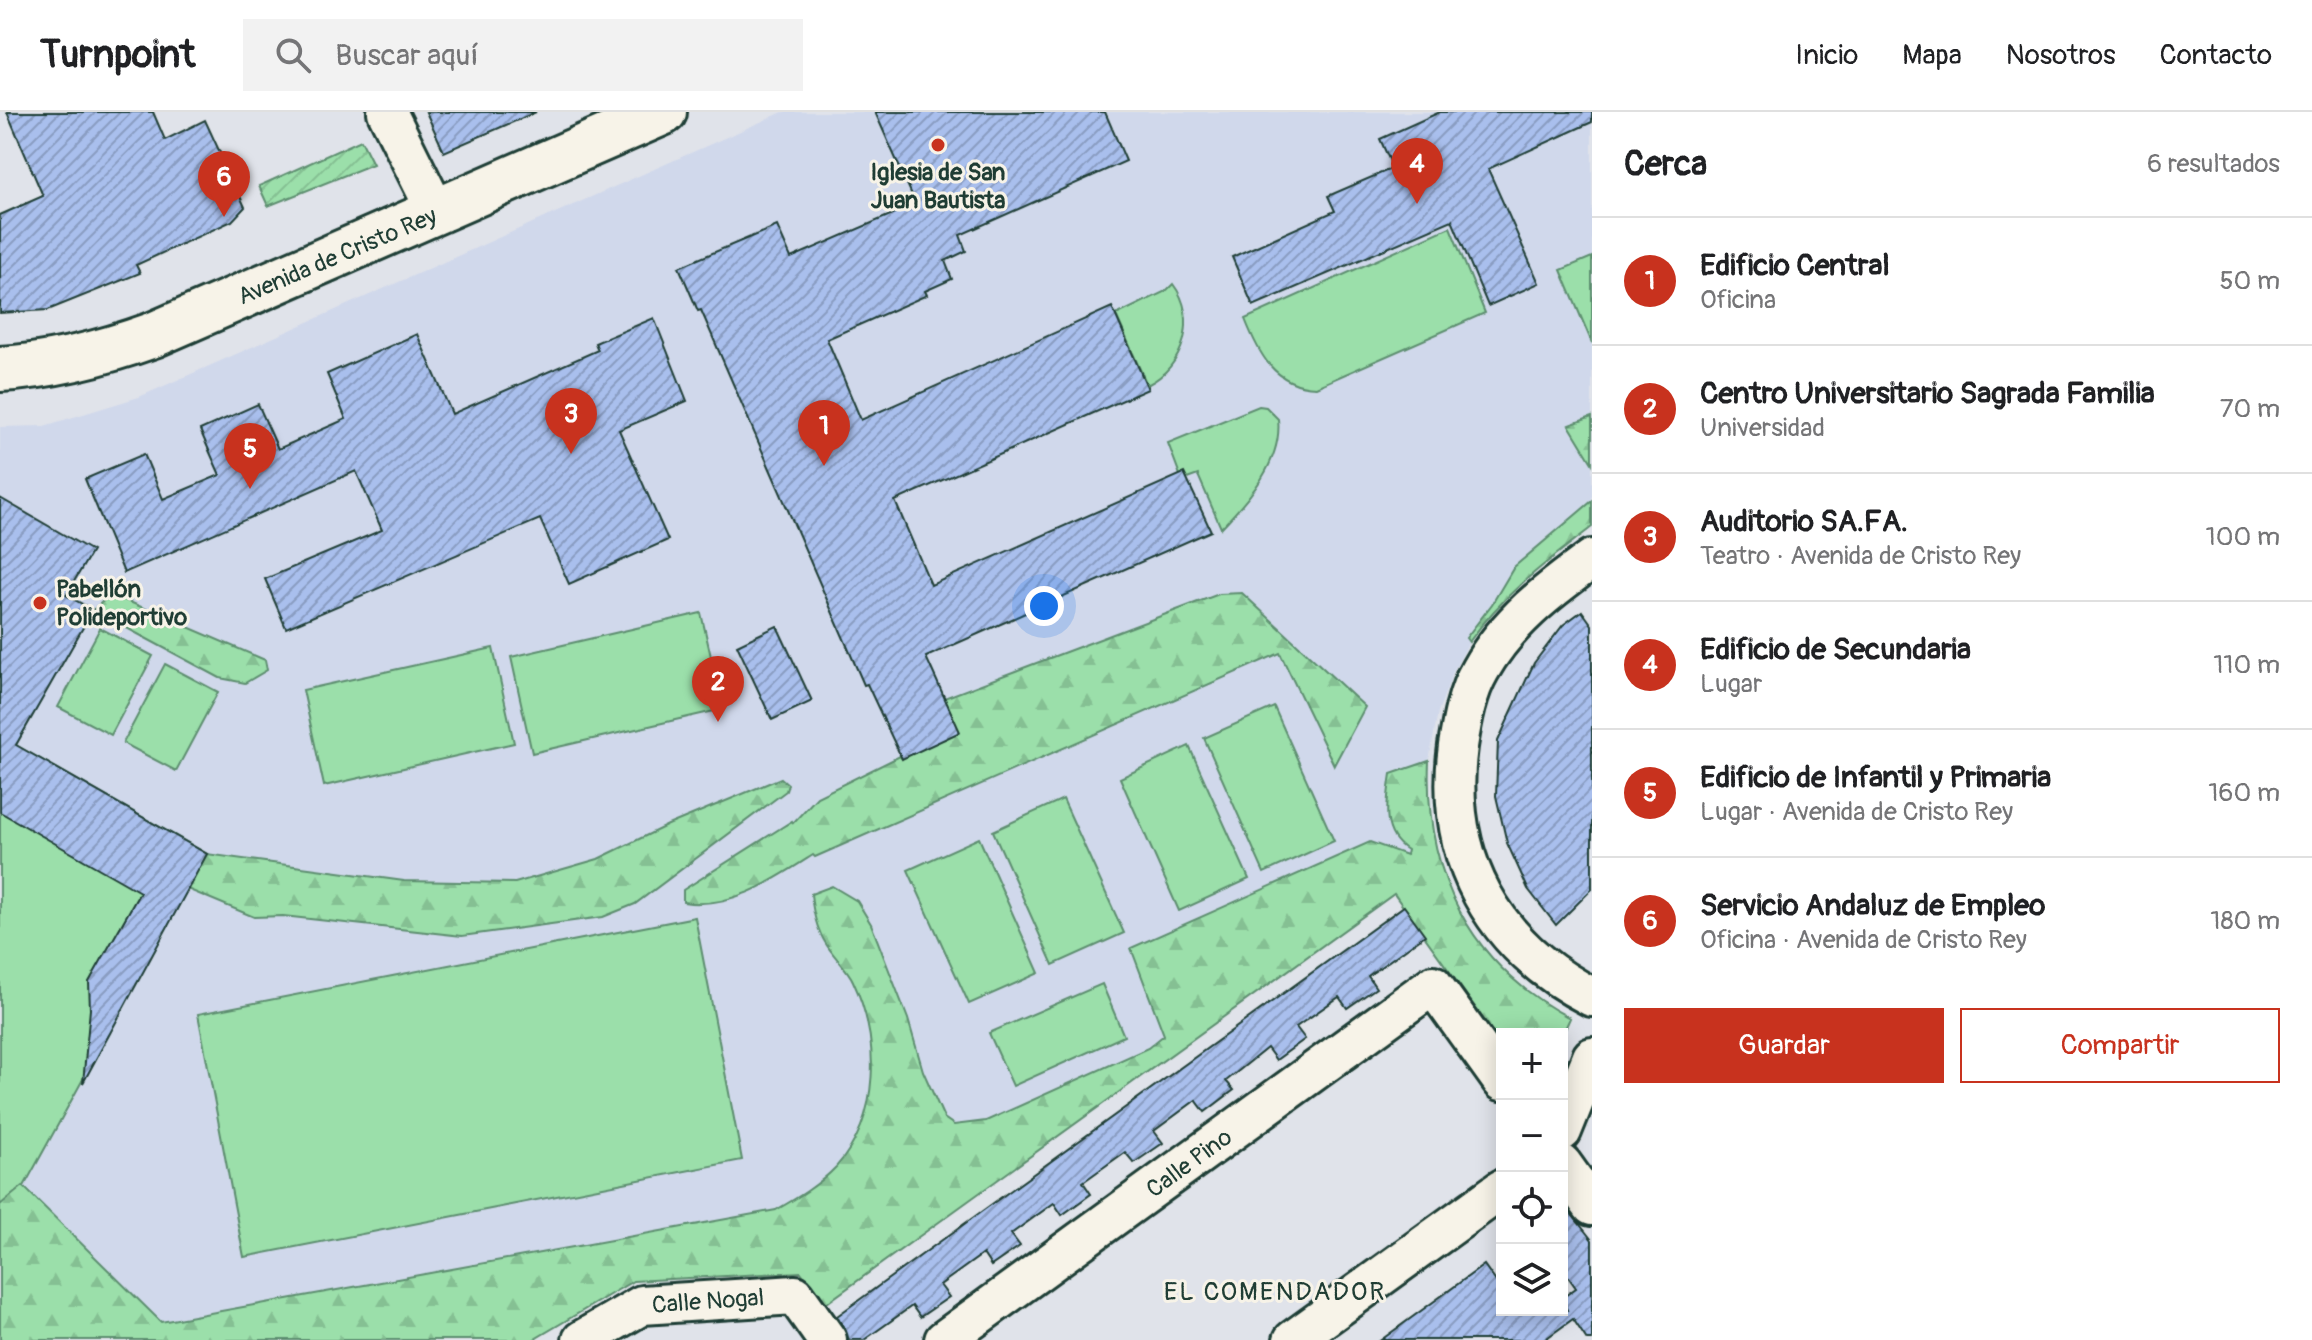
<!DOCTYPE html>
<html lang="es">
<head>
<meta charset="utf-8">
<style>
	:root { --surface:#fff; --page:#f2f2f2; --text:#202124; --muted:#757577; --line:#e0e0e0; --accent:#c8321e }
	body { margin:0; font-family:Pangolin,sans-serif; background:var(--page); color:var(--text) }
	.controls { position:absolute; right:24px; bottom:24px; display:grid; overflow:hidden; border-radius:0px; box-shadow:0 4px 20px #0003 }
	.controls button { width:72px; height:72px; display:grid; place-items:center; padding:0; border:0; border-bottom:2px solid var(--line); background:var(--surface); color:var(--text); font:40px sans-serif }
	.you { position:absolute; left:1044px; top:494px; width:28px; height:28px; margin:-20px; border:6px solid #fff; border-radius:50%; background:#1a73e8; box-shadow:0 0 0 12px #1a73e833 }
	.badge { display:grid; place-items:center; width:52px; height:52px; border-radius:50%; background:var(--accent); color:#fff; font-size:26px; font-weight:700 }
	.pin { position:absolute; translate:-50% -66px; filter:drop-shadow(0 2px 4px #0008) }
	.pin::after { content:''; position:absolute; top:42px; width:28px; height:24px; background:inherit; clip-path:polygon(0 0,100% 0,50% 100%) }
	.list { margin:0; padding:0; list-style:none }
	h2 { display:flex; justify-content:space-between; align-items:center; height:104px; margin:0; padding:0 32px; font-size:34px }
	h2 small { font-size:26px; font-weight:400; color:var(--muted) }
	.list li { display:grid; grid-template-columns:52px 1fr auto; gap:24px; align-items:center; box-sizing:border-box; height:128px; padding:0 32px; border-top:2px solid var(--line) }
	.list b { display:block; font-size:30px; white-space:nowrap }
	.list p { margin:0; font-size:26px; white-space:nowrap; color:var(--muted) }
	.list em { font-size:26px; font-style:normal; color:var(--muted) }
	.actions { display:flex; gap:16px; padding:24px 32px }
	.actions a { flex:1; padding:18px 0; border:2px solid var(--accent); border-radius:0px; text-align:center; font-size:28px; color:var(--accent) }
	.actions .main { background:var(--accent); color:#fff }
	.icon { flex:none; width:44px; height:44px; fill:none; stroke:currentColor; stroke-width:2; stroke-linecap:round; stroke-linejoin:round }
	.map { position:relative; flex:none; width:1592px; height:1228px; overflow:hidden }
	header { display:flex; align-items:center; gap:48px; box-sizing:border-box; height:112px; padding:0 40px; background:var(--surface); border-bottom:2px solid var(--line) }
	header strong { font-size:38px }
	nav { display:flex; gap:44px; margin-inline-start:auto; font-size:28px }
	.search { width:560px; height:72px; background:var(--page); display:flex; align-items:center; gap:20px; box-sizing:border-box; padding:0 28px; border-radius:0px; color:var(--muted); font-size:30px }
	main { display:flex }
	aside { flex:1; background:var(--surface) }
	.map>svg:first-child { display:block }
	.built { fill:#d0d8eb }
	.green { fill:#9bdfaa; stroke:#5d8e6f; stroke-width:2 }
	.forest { fill:url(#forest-firs); stroke:#5d8e6f; stroke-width:2 }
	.garden { fill:url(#garden-furrows); stroke:#5d8e6f; stroke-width:2 }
	.building { fill:url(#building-hatch); stroke:#1f3d34; stroke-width:2 }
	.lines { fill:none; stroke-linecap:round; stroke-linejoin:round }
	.street-casing { stroke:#1f3d34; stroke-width:44 }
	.secondary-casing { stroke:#1f3d34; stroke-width:50 }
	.street { stroke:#f7f3e8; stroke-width:38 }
	.secondary { stroke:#f7f3e8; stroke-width:44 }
	.poi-dot { fill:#c8321e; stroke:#f7f3e8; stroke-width:3 }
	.labels { text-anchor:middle; stroke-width:6; stroke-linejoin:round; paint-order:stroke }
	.poi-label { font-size:24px; font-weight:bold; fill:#1f3d34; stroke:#f7f3e8 }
	.street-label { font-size:24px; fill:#1f3d34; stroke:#f7f3e8 }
	.neighbourhood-label { font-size:26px; letter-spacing:2px; fill:#1f3d34; stroke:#f7f3e8 }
</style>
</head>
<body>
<header>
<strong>Turnpoint</strong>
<div class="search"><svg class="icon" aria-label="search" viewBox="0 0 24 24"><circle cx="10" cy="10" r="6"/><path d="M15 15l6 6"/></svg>Buscar aquí</div>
<nav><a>Inicio</a><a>Mapa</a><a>Nosotros</a><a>Contacto</a></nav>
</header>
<main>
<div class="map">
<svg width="1592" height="1228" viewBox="0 0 1592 1228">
	<defs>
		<pattern id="forest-firs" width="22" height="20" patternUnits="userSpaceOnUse" patternTransform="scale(2)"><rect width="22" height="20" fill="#9bdfaa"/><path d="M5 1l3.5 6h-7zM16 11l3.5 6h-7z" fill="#85c093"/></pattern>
		<pattern id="garden-furrows" width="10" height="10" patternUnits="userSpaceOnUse" patternTransform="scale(2)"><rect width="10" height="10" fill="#9bdfaa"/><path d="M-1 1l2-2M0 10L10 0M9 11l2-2" fill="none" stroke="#85c093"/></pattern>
		<pattern id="building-hatch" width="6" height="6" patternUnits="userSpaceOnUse" patternTransform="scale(2)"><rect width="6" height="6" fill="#a9bfed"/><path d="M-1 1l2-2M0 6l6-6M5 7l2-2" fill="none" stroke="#899cc1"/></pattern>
	</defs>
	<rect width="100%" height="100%" fill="#e0e3ea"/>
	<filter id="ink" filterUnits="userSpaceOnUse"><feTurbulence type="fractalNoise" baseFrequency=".0125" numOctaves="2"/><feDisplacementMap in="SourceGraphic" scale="16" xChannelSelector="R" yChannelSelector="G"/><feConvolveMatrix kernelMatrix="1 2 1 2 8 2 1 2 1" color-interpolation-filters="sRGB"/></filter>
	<g filter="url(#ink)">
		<path class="built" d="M783 0H1592V415L1520 471 1497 493 1469 530 1453 560 1438 600 1429 649 1428 675 1433 727 1454 790 1485 838 1505 861 1546 893 1570 906 1562 924V922H1502V933L1394 782 824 1193 801 1160 633 1169 533 1228H0V1118L23 1074 0 624V315L44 314 139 285Z"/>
		<g class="green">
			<path d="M1450 115 1485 201 1316 275C1274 274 1258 240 1245 207Z"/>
			<path d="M1592 145V231L1561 158Z"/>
			<path d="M1173 172C1199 206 1184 255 1147 273L1116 203 1166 179Z"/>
			<path d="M1259 294 1266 295 1278 307C1283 349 1248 388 1221 416L1198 363 1187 367 1184 362 1180 363 1168 331Z"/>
			<path d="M701 501 723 597 532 641 511 545Z"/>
			<path d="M100 516 153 544 111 623 58 595Z"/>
			<path d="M493 536 514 631 324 674 303 578Z"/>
			<path d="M165 552 218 580 176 659 123 631Z"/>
			<path d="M1274 595 1334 729 1264 761 1204 626Z"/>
			<path d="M0 624 207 742 0 1118Z"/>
			<path d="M1189 634 1249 767 1179 799 1120 666Z"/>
			<path d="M1063 687 1124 821 1053 853 993 719Z"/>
			<path d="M979 726 1039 861 969 892 908 758Z"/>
			<path d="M695 805 742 1048 244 1145 198 902Z"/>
			<path d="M1102 872 1124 924 1013 974 989 921Z"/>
		</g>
		<g class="forest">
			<path d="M1592 305V351L1569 313Z"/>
			<path d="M1592 389V415C1546 450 1503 482 1469 530L1466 526 1492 492 1514 455Z"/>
			<path d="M1242 481 1365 595 1334 653 1280 541 815 745 813 743C774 768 731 798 683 790V778L792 709 793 711 817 685 900 644 902 647 944 586 1219 482Z"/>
			<path d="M111 482 265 548 267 558 245 571 220 566 93 498Z"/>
			<path d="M1429 649C1424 760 1469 853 1570 906L1562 924V922H1502V933L1394 782 824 1193 801 1160 633 1169 533 1228H0V1093L23 1074 161 1210 776 1098C797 1086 819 1073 836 1055 881 1005 880 927 853 869 848 858 838 849 831 839 818 823 813 803 811 782L832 774 857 789 871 812 908 907 923 959 944 1006 954 1013 986 1009 1148 936 1164 923 1131 836 1370 730 1406 743 1407 738C1380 721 1387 690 1391 662Z"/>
			<path d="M781 666 788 672 786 679 635 792 603 805 462 824 283 804 254 805 187 777 207 742 404 769 515 771 598 747 668 713Z"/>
		</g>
		<path class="garden" d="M361 28 373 52 268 94 259 74Z"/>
		<g class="building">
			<path d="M7 0H153L165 28 205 8 245 95 232 109 136 153 140 161 48 198 0 201V103L43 84Z"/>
			<path d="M426 0H536L444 40Z"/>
			<path d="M875 0H1105L1126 49 960 123 966 139 945 149 952 167 925 179 927 183 827 227 861 308 1112 195 1148 277 895 389 931 473 1184 361 1211 419 926 545 960 620 902 647 867 572 864 573 701 198 698 199 679 155 777 114 791 146 916 92Z"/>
			<path d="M1440 0H1592V10L1488 57 1539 171 1488 194 1452 108 1253 194 1232 145 1335 99 1328 84 1393 56 1380 27Z"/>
			<path d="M654 206 687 289 619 318 668 428 569 472 540 407 286 516 265 467 382 418 356 359 124 461 85 367 144 342 163 387 220 363 200 318 258 292 278 337 346 307 327 262 417 222 452 302 598 238 595 231Z"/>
			<path d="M0 386 92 439 66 483 93 498 16 633 207 742 83 971 90 897 89 870 140 780 0 700Z"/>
			<path d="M1582 499 1592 513V777L1556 813 1528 777 1507 731 1496 684 1498 629 1534 551 1563 513Z"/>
			<path d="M777 514 812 589 772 608 737 533Z"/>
			<path d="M1404 794 1425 823 1368 864 1376 876 1347 896 1339 885 1296 915 1305 927 1276 948 1267 936 1226 969 1234 978 1205 1000 1196 988 1154 1019 1163 1031 1134 1051 1125 1040 1083 1070 1091 1082 1062 1103 1054 1091 1011 1122 1020 1134 991 1154 983 1142 940 1173 949 1185 920 1205 912 1194 864 1228H849L837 1204Z"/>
			<path d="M1562 1090 1592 1128V1228H1587L1573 1207 1544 1228H1381L1484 1153 1502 1178V1198H1567L1562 1186 1576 1176 1562 1156Z"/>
		</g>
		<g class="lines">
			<g class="street-casing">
				<g id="street">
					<path d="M387 0 437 101"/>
					<path d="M1592 447C1548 479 1507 510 1480 558 1467 580 1462 609 1458 634 1443 745 1493 835 1592 885"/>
					<path d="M1562 1019 1592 945"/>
					<path d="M1562 1052 1592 1094"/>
					<path d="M582 1228 642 1193 795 1183 827 1228"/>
					<path d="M944 1228 1433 873 1502 969"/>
					<path d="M1293 1228 1502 1077"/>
				</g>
			</g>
			<g class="secondary-casing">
				<path id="secondary" d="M0 257C54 254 103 241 153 223L664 0"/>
			</g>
			<use href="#street" class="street"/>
			<use href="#secondary" class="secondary"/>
		</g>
	</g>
	<g class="poi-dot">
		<circle cx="938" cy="33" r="8"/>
		<circle cx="40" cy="491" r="8"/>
	</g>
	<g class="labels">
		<g class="poi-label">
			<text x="938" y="68">Iglesia de San<tspan x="938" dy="28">Juan Bautista</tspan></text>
			<text x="56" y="485" text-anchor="start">Pabellón<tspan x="56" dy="28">Polideportivo</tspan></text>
		</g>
		<g class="street-label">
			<text transform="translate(337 144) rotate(-23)" y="8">Avenida de Cristo Rey</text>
			<text transform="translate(1189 1051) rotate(-36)" y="8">Calle Pino</text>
			<text transform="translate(708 1189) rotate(-4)" y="8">Calle Nogal</text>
		</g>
		<g class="neighbourhood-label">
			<text x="1275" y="1188">EL COMENDADOR</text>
		</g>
	</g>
</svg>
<div class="controls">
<button>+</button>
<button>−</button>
<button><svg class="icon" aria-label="locate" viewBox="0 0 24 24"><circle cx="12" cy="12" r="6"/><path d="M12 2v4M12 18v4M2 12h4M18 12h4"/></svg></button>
<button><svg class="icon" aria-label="layers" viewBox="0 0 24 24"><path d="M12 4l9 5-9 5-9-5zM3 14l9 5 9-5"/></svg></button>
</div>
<div class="you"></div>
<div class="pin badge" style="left:824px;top:354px">1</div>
<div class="pin badge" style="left:718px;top:610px">2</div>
<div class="pin badge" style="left:571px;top:342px">3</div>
<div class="pin badge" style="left:1417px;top:92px">4</div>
<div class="pin badge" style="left:250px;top:377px">5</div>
<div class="pin badge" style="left:224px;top:105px">6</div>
</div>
<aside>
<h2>Cerca<small>6 resultados</small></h2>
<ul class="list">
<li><span class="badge">1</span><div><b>Edificio Central</b><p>Oficina</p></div><em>50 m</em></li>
<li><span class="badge">2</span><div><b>Centro Universitario Sagrada Familia</b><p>Universidad</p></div><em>70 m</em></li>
<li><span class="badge">3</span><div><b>Auditorio SA.FA.</b><p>Teatro · Avenida de Cristo Rey</p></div><em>100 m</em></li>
<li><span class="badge">4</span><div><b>Edificio de Secundaria</b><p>Lugar</p></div><em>110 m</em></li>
<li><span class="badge">5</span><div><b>Edificio de Infantil y Primaria</b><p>Lugar · Avenida de Cristo Rey</p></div><em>160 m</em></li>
<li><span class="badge">6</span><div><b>Servicio Andaluz de Empleo</b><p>Oficina · Avenida de Cristo Rey</p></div><em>180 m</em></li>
</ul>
<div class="actions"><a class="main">Guardar</a><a>Compartir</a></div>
</aside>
</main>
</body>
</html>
